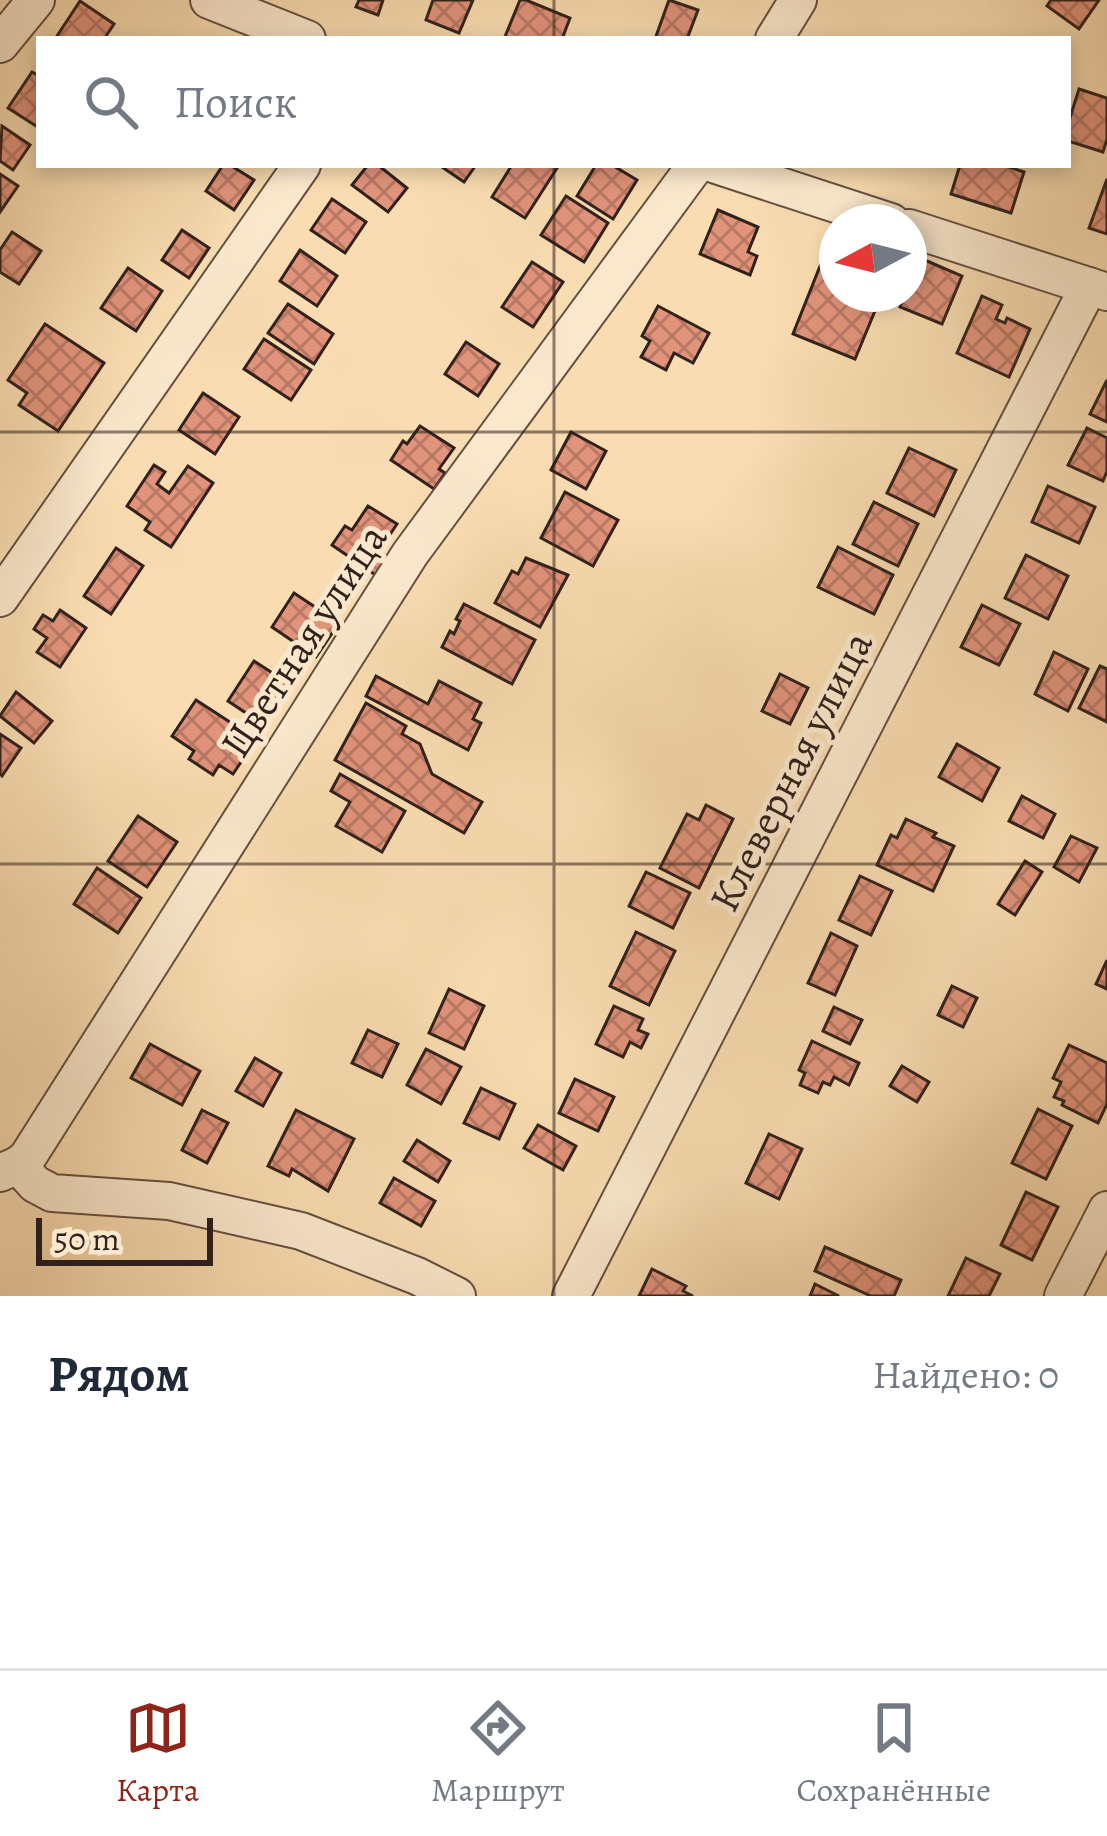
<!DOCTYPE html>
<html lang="ru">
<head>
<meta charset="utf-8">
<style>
	:root { --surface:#fff; --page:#f6f6f7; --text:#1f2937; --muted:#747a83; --line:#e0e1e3; --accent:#8f2418 }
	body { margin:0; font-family:Alegreya,serif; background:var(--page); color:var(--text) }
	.compass { position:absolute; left:819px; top:204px; width:108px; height:108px; border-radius:50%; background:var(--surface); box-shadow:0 6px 18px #0003; rotate:263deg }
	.scale { position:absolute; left:36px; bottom:30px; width:177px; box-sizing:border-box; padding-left:12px; border:6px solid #31211a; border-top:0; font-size:33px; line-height:42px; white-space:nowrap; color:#31211a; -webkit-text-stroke:9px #fbe8cc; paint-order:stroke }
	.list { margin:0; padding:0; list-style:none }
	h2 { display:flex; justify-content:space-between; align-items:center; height:156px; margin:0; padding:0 48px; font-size:51px }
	h2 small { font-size:39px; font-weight:400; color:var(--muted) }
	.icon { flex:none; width:66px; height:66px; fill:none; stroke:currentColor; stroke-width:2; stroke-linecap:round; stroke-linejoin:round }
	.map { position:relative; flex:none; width:1107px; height:1296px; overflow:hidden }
	.search { position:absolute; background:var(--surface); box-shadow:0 6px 18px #0003; left:36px; right:36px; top:36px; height:132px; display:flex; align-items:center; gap:30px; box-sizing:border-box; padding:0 42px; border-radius:0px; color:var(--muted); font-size:45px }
	.sheet { height:372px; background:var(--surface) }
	nav { display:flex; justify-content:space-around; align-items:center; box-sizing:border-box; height:168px; border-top:3px solid var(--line); background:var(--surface); font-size:33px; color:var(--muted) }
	nav a { display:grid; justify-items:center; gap:6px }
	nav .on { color:var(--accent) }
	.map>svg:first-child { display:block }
	.building { fill:url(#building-cross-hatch); stroke:#31211a; stroke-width:3 }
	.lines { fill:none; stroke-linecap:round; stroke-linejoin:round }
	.minor-casing { stroke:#635040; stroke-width:40 }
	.minor { stroke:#fbe8cc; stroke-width:36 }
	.grid { fill:none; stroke:#31211a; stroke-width:3; stroke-opacity:0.55 }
	.labels { text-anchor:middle; stroke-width:10; stroke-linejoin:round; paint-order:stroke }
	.street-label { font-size:42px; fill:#31211a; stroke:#fbe8cc }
</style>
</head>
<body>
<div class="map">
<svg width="1107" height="1296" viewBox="0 0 1107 1296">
	<defs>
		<pattern id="building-cross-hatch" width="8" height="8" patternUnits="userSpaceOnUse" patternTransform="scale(3)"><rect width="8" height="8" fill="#e1937b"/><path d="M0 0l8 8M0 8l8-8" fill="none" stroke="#b77864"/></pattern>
	</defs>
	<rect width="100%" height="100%" fill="#f9dcb1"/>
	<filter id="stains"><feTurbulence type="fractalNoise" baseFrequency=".00167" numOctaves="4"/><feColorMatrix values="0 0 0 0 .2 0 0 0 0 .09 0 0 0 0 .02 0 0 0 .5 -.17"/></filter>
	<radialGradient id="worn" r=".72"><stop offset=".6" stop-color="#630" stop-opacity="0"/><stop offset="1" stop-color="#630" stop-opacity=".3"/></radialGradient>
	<g class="building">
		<path d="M359 0H383L378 15 356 7Z"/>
		<path d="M433 0H473L459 33 426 20Z"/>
		<path d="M520 0H526L570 18 562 39H504Z"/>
		<path d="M669 0 698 10 687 39H655Z"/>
		<path d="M1051 0H1099L1079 29 1047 6Z"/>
		<path d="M80 1 114 24 104 39H62L57 36Z"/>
		<path d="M32 72 39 76V121L36 126 8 108Z"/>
		<path d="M1079 89 1107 98V139L1103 152 1068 141V124Z"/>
		<path d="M2 126 30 145 13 170 0 161Z"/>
		<path d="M223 165H230L254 180 234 210 206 191Z"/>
		<path d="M368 165H378L407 188 388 212 352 185Z"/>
		<path d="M444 165H476L464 182 442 167Z"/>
		<path d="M512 165H559L525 218 492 197Z"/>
		<path d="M596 165H612L637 180 613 219 577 196Z"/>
		<path d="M960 165H1003L1024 172 1011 213 951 194Z"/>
		<path d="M0 174 18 186 0 212Z"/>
		<path d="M1107 179V234L1089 228Z"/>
		<path d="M566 196 608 223 584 262 541 235Z"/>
		<path d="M332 199 366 222 345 253 311 230Z"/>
		<path d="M718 210 758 227 748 252 757 256 750 275 700 254Z"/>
		<path d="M182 230 209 248 189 278 162 260Z"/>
		<path d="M12 232 41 251 19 284 0 272V250Z"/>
		<path d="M832 236 837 238V294H882L855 359 793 334Z"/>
		<path d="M300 250 337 276 317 306 280 281Z"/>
		<path d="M920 258 962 276 942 324 900 307 905 294H909V284Z"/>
		<path d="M532 262 563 282 533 327 502 307Z"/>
		<path d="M128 268 162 291 136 331 101 308Z"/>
		<path d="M982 296 1002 305 996 319 1005 323 1007 318 1030 329 1009 377 957 353Z"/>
		<path d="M288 304 333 334 314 364 268 333Z"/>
		<path d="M658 306 709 333 693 363 674 353 666 370 641 357 650 341 642 336Z"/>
		<path d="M45 324 104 363 58 431 19 405 27 393 8 380Z"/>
		<path d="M264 339 311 370 291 400 244 369Z"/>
		<path d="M466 342 499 364 478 396 445 374Z"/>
		<path d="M1107 380V422L1090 414Z"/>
		<path d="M203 393 239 417 215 454 179 430Z"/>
		<path d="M420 426 454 448 439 469 445 473 434 489 391 460 403 441 407 444Z"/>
		<path d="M1087 428 1107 438V471L1103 481 1068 465Z"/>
		<path d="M571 432 606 451 586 489 551 470Z"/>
		<path d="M909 448 956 470 934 516 887 493Z"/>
		<path d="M154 465 165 472 157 484 169 493 188 466 213 483 171 547 145 530 150 522 127 506Z"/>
		<path d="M1048 486 1095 507 1079 543 1032 522Z"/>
		<path d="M565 492 618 520 593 566 541 538Z"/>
		<path d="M874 502 918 524 898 566 853 544Z"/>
		<path d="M368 506 397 524 379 551 389 558 377 576 332 545 345 526 352 530Z"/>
		<path d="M838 547 893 575 874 614 818 587Z"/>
		<path d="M116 548 143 566 111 614 84 596Z"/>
		<path d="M1026 555 1068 576 1048 619 1005 598Z"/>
		<path d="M526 558 568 575 540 627 495 603 512 571 518 574Z"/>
		<path d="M294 593 339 623 316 657 272 627Z"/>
		<path d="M464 604 535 640 512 684 442 647 450 631 454 634 460 621 456 619Z"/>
		<path d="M982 605 1020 624 999 665 961 647Z"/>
		<path d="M60 610 86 628 60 667 37 652 47 638 34 629 43 615 53 621Z"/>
		<path d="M1054 652 1088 669 1068 711 1035 694Z"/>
		<path d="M254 661 291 685 264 725 228 701Z"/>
		<path d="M1100 666 1107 669V722L1079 708Z"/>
		<path d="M780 674 808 688 790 724 762 711Z"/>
		<path d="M376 676 428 704 439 681 481 703 473 719 481 723 468 750 366 696Z"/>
		<path d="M16 692 52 721 34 743 0 716Z"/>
		<path d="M196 700 239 728 234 736 251 747 233 774 219 765 213 775 189 759 194 751 172 736Z"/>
		<path d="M366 703 406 726 402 734 420 744 432 774 482 802 464 833 335 760Z"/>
		<path d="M0 734 21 748 2 776 0 774Z"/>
		<path d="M957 744 999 768 982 801 939 777Z"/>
		<path d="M340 774 405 811 382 852 336 826 350 802 331 791Z"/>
		<path d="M1022 796 1055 814 1043 838 1009 821Z"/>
		<path d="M706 805 733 819 699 888 660 868 687 814 699 820Z"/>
		<path d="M138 816 177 842 147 887 108 861Z"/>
		<path d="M906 819 936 833 933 837 954 846 933 891 877 865 891 835 897 838Z"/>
		<path d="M1071 836 1097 848 1079 882 1054 867Z"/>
		<path d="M1025 861 1042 872 1015 915 998 904Z"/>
		<path d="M97 868 141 898 118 933 74 904Z"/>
		<path d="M646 872 690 893 673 928 629 906Z"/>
		<path d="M860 876 892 891 871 935 839 920Z"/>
		<path d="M636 932 675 951 649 1005 610 986Z"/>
		<path d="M831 933 857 946 835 995 808 983Z"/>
		<path d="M1107 960V989L1096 984Z"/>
		<path d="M952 986 977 998 963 1027 938 1015Z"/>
		<path d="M449 989 484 1006 464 1049 429 1033Z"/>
		<path d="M614 1006 643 1019 638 1030 648 1034 641 1048 630 1042 623 1057 596 1044Z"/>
		<path d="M834 1007 862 1020 850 1044 823 1031Z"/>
		<path d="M368 1030 398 1044 382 1077 352 1063Z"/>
		<path d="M812 1041 859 1063 849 1085 834 1077 830 1085 823 1082 818 1093 800 1085 805 1073 799 1070Z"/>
		<path d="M150 1044 200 1071 182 1105 131 1078Z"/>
		<path d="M1069 1045 1107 1063V1104L1098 1123 1062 1105 1064 1101 1054 1097 1061 1082 1053 1078Z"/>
		<path d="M426 1049 461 1067 441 1104 407 1085Z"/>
		<path d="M255 1058 281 1073 263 1106 236 1091Z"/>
		<path d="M902 1066 929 1082 917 1102 890 1086Z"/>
		<path d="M575 1079 614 1097 598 1131 559 1113Z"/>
		<path d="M481 1088 515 1104 499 1139 464 1123Z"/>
		<path d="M1038 1109 1072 1126 1046 1179 1012 1163Z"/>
		<path d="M202 1110 228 1123 207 1163 182 1150Z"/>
		<path d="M296 1110 354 1139 328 1191 292 1169 289 1176 268 1166Z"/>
		<path d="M538 1125 576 1146 563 1170 524 1148Z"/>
		<path d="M769 1134 802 1149 779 1199 746 1183Z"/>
		<path d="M417 1140 450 1161 438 1182 404 1161Z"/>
		<path d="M394 1178 435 1201 421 1226 380 1203Z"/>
		<path d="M1026 1192 1058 1207 1032 1260 1001 1245Z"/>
		<path d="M825 1247 901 1280 894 1296H871L815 1271Z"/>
		<path d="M966 1258 1000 1274 989 1296H948Z"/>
		<path d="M652 1269 686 1286 683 1291 693 1296H639Z"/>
		<path d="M815 1284 839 1296H810Z"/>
	</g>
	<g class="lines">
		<g class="minor-casing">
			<g id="minor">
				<path d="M209 0 307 39"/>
				<path d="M774 39 798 0"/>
				<path d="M0 44 36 0"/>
				<path d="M716 165 891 222"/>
				<path d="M909 228 1107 292"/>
				<path d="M0 598 302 165"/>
				<path d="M18 1165 35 1184 52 1193 169 1201 301 1231 417 1276 457 1296"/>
				<path d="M0 1173 18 1165 27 1158 410 554 696 165"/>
				<path d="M571 1296 1089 286"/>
				<path d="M1063 1296 1107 1210"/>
			</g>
		</g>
		<use href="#minor" class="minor"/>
	</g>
	<path class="grid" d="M554 0V39M554 165V1296M0 432H1107M0 864H1107"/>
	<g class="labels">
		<g class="street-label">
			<text transform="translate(303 640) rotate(-57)" y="15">Цветная улица</text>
			<text transform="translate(790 771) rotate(-63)" y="15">Клеверная улица</text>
		</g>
	</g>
	<rect width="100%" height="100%" filter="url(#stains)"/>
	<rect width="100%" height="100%" fill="url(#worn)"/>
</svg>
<svg class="compass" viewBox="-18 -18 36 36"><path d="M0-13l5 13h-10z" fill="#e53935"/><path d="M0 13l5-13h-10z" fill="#747a83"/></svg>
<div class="scale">50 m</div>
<div class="search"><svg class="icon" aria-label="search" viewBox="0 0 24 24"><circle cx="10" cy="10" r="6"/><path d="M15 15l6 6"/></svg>Поиск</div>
</div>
<section class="sheet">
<h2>Рядом<small>Найдено: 0</small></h2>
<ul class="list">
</ul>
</section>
<nav>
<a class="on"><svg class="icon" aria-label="map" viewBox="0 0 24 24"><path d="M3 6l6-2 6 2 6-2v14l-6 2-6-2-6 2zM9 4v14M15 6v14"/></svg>Карта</a>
<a><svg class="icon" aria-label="directions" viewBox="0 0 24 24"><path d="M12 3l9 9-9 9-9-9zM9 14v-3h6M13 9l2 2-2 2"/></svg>Маршрут</a>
<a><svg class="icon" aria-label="saved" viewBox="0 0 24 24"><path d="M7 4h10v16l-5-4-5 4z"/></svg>Сохранённые</a>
</nav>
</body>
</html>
